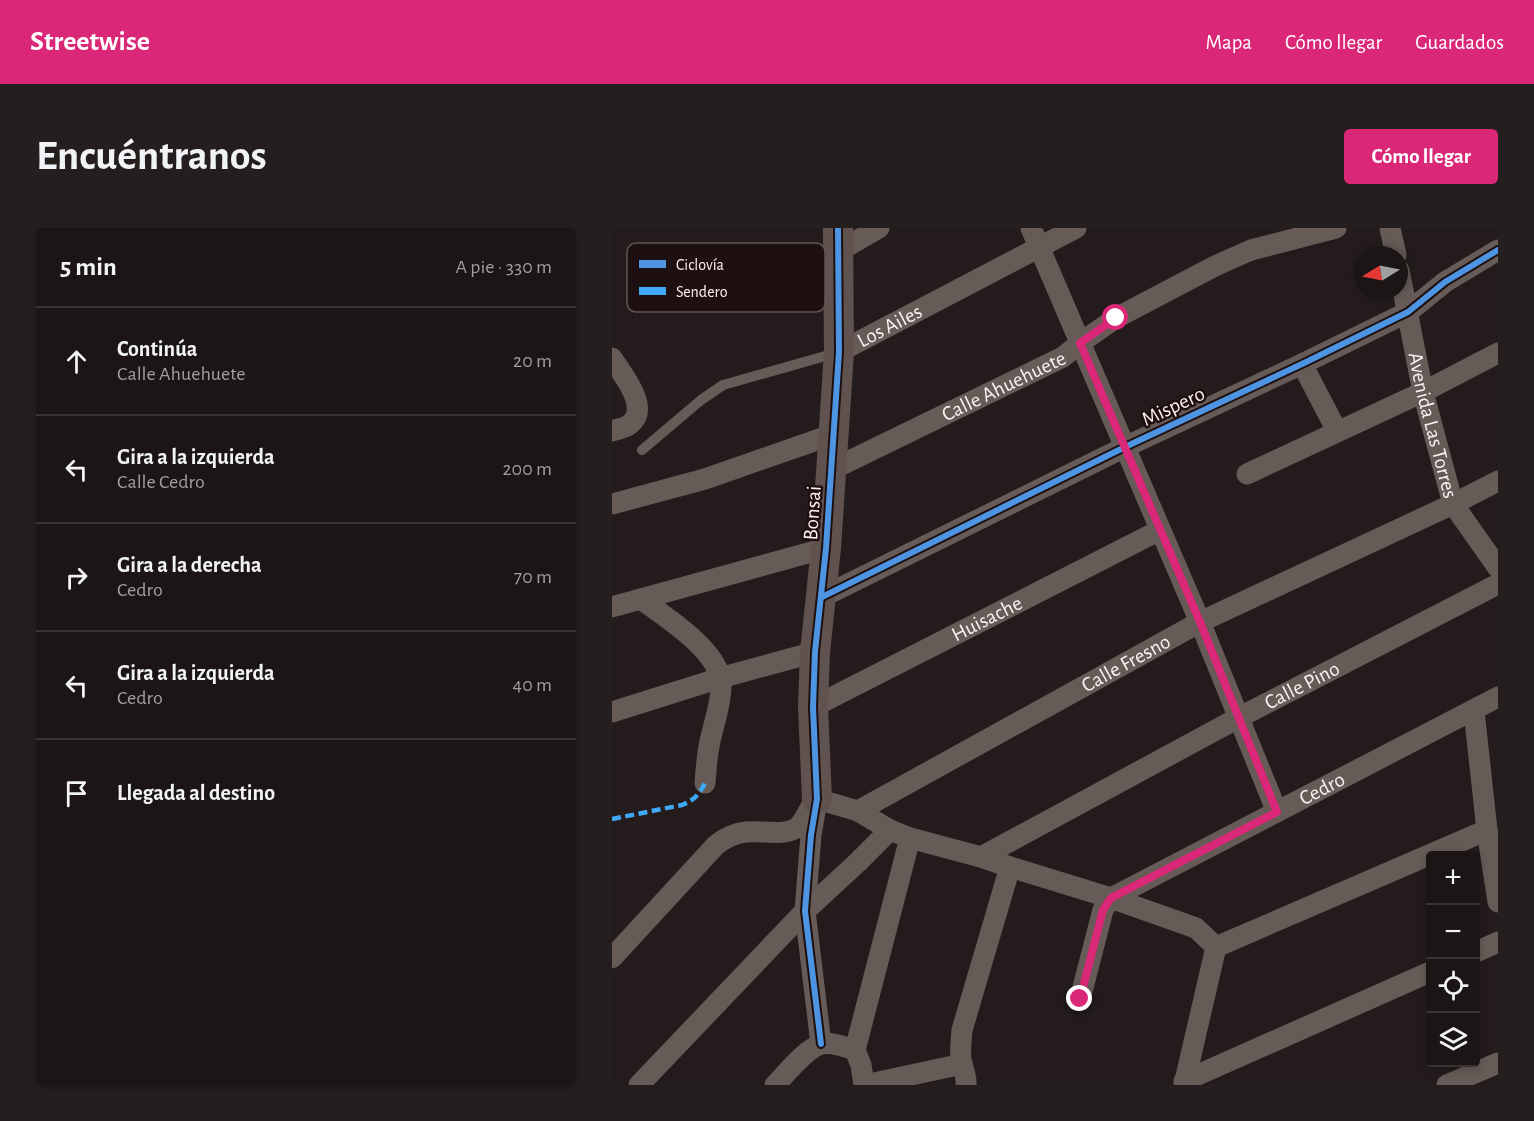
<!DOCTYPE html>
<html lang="es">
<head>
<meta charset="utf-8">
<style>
	:root { --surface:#1b1515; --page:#241e1e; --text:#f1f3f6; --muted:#a09fa0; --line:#393434; --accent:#db2777 }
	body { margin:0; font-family:"Alegreya Sans",sans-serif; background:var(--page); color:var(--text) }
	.controls { position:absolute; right:18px; bottom:18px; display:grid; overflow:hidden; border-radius:6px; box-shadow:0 3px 9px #0003 }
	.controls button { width:54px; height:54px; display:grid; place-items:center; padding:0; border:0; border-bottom:2px solid var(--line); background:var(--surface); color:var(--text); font:30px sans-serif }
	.compass { position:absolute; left:742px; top:18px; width:54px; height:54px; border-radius:50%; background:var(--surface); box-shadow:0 3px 9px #0003; rotate:260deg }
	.stop { position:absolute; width:18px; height:18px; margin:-14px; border:4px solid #db2777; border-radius:50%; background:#fff }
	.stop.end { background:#db2777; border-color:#fff; box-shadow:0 2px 6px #0008 }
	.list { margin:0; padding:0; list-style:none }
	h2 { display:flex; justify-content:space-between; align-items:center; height:78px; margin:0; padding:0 24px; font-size:26px }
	h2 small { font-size:20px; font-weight:400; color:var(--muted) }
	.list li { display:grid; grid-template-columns:39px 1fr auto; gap:18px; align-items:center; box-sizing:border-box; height:108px; padding:0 24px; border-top:2px solid var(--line) }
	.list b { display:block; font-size:22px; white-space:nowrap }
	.list p { margin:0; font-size:20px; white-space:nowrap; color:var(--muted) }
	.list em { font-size:20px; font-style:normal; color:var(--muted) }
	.icon { flex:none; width:33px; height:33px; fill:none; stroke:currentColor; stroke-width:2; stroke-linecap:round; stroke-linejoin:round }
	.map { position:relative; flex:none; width:886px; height:857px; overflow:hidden; border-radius:6px }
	header { display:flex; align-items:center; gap:36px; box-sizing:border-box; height:84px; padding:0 30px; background:var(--accent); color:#fff }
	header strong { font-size:28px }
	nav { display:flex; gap:33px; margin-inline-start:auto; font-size:21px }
	.intro { display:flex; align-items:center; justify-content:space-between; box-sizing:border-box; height:144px; padding:0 36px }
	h1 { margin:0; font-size:42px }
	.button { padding:15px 27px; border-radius:6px; background:var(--accent); color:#fff; font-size:21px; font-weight:700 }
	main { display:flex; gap:36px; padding:0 36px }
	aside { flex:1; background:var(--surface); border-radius:6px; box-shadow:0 3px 9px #0003 }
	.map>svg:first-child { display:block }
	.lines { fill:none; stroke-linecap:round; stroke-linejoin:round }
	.lane { stroke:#665b56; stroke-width:10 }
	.street { stroke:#665b56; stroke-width:21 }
	.secondary { stroke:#60534f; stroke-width:30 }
	.quiet { stroke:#3fa9f5; stroke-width:4.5; stroke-dasharray:9 4.5; stroke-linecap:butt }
	.cycleway-casing { stroke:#1e1010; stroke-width:10 }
	.cycleway { stroke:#4d94e3; stroke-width:6 }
	.route { stroke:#db2777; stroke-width:8 }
	.labels { text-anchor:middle; stroke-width:5; stroke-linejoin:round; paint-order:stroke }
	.street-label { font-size:21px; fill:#fdf2f1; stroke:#1e1010 }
	.key { fill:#1e1010; stroke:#615454; stroke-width:1.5 }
	.key-label { font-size:16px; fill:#fdf2f1 }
</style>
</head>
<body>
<header>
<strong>Streetwise</strong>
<nav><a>Mapa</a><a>Cómo llegar</a><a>Guardados</a></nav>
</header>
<div class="intro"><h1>Encuéntranos</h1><a class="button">Cómo llegar</a></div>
<main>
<aside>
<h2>5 min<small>A pie · 330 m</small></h2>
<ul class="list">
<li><svg class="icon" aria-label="ahead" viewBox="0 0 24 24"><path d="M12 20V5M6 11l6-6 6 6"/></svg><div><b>Continúa</b><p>Calle Ahuehuete</p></div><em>20 m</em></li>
<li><svg class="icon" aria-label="left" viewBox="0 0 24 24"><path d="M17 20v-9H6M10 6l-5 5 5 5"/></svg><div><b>Gira a la izquierda</b><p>Calle Cedro</p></div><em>200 m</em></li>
<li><svg class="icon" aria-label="right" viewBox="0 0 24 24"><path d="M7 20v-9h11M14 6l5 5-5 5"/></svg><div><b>Gira a la derecha</b><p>Cedro</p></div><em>70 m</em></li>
<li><svg class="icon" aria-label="left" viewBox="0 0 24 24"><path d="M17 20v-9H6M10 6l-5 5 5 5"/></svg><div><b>Gira a la izquierda</b><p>Cedro</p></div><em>40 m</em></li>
<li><svg class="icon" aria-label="arrive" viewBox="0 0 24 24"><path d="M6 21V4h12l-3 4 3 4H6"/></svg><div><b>Llegada al destino</b></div></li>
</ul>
</aside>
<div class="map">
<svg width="886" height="857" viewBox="0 0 886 857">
	<rect width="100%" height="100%" fill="#241c1c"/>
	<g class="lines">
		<path class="lane" d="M30 222 89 172 111 157 224 125"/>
		<g class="street">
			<path d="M419 0 588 394 665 584"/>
			<path d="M778 0 784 27"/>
			<path d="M227 23 267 0"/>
			<path id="s1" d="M787 42 811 164 841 276 886 340"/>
			<path id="s2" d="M227 124 464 0"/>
			<path d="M0 130C10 146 39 180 18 196 14 200 5 201 0 203"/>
			<path d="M690 136 725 203"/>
			<path id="s3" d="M219 242 451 129 468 115 504 90 603 38 639 22 724 0"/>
			<path d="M635 246 811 164 886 125"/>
			<path d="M0 276 93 251 222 206"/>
			<path d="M210 369 513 219 690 136 796 84 833 54 886 22"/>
			<path d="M29 371C52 388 101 419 108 449 112 466 102 495 98 513 95 527 94 541 93 555"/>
			<path d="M0 379 214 320"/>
			<path id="s4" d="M201 479 548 302"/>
			<path d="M862 483 875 602 886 674"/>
			<path d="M0 484 108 450 203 424"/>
			<path d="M205 571 246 583 278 602 298 610 369 629 398 639 499 670 584 700 604 719"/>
			<path d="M204 578 199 607 193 683 209 816"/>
			<path id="s5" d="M246 583 588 394 841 276 886 253"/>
			<path id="s6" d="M369 629 626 490 886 356"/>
			<path d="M604 719 875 602"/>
			<path d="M864 724 886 714"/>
			<path d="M0 730 104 617C113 610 123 605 134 604 150 602 172 609 186 599 193 593 197 579 205 571"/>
			<path id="s7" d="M468 771 491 682 499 670 886 469"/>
			<path d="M572 853 818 744"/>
			<path d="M27 857 193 683 246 634 278 602"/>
			<path d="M163 857C174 846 195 819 210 816 221 814 233 819 243 822"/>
			<path d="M252 857 249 837 243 822 298 610"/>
			<path d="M253 857 350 836"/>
			<path d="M354 857C355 849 351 841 349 832 348 822 349 813 350 802L398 639"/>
			<path d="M572 857 604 719"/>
			<path d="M835 857 886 835"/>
		</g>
		<path class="secondary" d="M205 571 201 479 203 424 214 320 227 124 226 0"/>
		<path class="quiet" d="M0 591 70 577C82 572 87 567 93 555"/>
		<g class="cycleway-casing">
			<g id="cycleway">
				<path d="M210 369 513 219 690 136 796 84 833 54 886 22"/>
				<path d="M209 816 193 683 199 607 205 571 201 479 203 424 214 320 227 124 226 0"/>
			</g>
		</g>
		<use href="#cycleway" class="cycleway"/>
	</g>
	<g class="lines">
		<path class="route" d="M468 771 491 682 499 670 665 584 588 394 468 115 504 90"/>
	</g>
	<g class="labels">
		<g class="street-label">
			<text dy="7" stroke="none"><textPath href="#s2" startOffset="57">Los Ailes</textPath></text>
			<text dy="7" stroke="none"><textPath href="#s3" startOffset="192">Calle Ahuehuete</textPath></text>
			<text transform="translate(561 178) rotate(-25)" y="7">Mispero</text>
			<text dy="7" stroke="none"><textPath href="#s1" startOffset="159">Avenida Las Torres</textPath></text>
			<text transform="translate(200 285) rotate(-86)" y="7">Bonsai</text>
			<text dy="7" stroke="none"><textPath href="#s4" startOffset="195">Huisache</textPath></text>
			<text dy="7" stroke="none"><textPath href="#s5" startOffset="306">Calle Fresno</textPath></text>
			<text dy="7" stroke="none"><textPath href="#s6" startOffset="364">Calle Pino</textPath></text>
			<text dy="7" stroke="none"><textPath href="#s7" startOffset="344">Cedro</textPath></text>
		</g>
	</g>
	<rect x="15" y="15" width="198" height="69" rx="9" class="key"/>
	<rect x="27" y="32" width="27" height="8" fill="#4d94e3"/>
	<rect x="27" y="59" width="27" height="8" fill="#3fa9f5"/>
	<g class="key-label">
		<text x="64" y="42">Ciclovía</text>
		<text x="64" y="69">Sendero</text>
	</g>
</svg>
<div class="controls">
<button>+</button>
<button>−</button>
<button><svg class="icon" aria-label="locate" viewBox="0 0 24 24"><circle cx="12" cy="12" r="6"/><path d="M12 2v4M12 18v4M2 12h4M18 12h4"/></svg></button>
<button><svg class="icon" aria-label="layers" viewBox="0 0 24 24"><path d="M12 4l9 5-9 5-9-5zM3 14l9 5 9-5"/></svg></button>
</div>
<svg class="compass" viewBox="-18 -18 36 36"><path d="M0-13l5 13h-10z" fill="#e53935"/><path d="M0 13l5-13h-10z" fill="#a09fa0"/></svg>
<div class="stop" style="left:504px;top:90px"></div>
<div class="stop end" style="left:468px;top:771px"></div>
</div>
</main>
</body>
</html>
